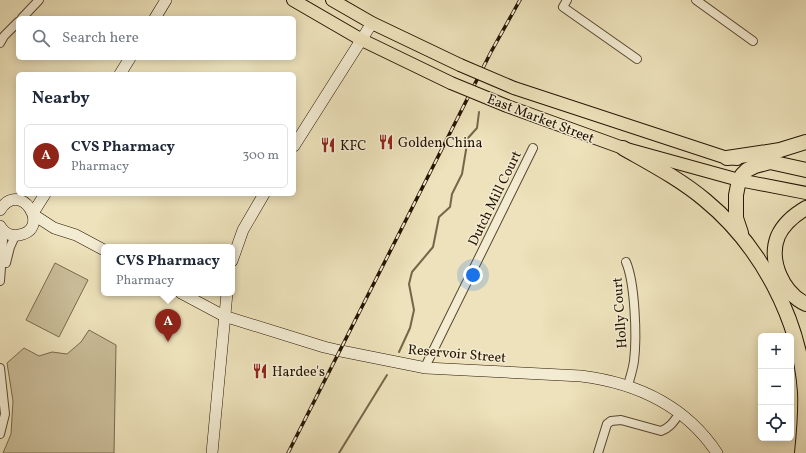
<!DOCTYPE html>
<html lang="en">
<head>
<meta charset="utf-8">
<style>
	:root { --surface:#fff; --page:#f6f6f7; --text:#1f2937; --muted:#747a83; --line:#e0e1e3; --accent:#8f2418 }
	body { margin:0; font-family:Vollkorn,serif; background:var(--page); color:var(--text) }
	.controls { position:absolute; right:12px; bottom:12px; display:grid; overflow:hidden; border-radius:6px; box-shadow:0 2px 10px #0003 }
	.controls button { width:36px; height:36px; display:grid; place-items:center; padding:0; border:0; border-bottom:1px solid var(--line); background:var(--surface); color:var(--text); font:20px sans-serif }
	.you { position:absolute; left:473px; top:275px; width:14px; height:14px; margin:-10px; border:3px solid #fff; border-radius:50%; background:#1a73e8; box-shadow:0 0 0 6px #1a73e833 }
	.badge { display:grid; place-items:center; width:26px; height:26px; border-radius:50%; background:var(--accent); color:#fff; font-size:13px; font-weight:700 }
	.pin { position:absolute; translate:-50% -33px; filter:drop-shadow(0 1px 2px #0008) }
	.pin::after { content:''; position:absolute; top:21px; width:14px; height:12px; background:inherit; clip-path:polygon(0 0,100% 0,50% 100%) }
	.popup { position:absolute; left:101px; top:244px; width:134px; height:52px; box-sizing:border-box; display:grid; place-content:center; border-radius:6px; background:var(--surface); filter:drop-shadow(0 1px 3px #0005); font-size:13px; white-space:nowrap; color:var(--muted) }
	.popup b { font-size:15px; color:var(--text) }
	.popup::after { content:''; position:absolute; left:50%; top:100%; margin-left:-8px; border:8px solid transparent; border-top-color:var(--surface) }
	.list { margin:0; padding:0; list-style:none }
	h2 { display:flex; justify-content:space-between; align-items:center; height:52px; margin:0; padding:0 16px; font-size:17px }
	h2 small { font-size:13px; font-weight:400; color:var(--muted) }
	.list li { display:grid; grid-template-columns:26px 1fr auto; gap:12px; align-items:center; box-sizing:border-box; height:64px; margin:0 8px 8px; padding:0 8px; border:1px solid var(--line); border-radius:6px }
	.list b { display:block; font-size:15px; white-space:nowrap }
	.list p { margin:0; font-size:13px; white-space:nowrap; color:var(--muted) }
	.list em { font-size:13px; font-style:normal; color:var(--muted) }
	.icon { flex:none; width:22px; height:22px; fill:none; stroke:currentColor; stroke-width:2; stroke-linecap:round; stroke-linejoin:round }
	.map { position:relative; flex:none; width:806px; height:453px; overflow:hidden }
	.search { position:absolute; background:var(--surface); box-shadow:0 2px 10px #0003; left:16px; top:16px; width:280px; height:44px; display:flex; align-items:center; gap:10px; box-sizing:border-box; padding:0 14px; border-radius:6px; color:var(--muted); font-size:15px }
	.panel { position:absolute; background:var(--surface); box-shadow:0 2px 10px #0003; left:16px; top:72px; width:280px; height:124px; border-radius:6px }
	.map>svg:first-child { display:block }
	.green { fill:#cbbf9b; stroke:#786a4e }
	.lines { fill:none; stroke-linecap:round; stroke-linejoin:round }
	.stream { stroke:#75664a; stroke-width:2 }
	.street-casing { stroke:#58482f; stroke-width:10 }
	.secondary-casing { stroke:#261400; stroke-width:12 }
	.primary-casing { stroke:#261400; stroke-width:14 }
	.highway-casing { stroke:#261400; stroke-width:16 }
	.street { stroke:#f3ecd3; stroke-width:8 }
	.secondary { stroke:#f3ecd3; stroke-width:11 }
	.primary { stroke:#ede2bb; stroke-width:12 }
	.highway { stroke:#ede2bb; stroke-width:14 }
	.rail-casing { stroke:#261400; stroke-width:3.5 }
	.rail { stroke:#f3ecd3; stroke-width:2; stroke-dasharray:6; stroke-linecap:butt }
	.primary-bridge-casing { stroke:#261400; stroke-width:14; stroke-linecap:butt }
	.primary-bridge { stroke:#ede2bb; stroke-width:12 }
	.labels { text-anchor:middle; stroke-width:3; stroke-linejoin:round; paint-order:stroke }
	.street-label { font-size:14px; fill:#261400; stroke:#f3ecd3 }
	.poi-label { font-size:14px; fill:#261400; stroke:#f3ecd3; text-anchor:start }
</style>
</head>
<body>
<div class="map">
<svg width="806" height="453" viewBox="0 0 806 453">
	<rect width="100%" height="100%" fill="#ede2bb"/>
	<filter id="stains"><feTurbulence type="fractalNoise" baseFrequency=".005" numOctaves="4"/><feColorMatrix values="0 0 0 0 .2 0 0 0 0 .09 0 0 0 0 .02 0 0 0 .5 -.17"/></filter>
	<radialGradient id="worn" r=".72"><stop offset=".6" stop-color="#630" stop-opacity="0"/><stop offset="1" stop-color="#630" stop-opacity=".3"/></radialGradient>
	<g class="green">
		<path d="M55 263 88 280 59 337 26 320Z"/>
		<path d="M89 330 116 345 114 453H3L11 434 13 401 7 363 24 348 39 356 52 352 67 354 81 342Z"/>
	</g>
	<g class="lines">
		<g class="stream">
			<path d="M399 352 410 328 414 310 409 284 412 272 433 247 439 217 450 207 452 194 462 174 468 138 477 128 479 112"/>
			<path d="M339 453 387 375"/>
		</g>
		<g class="street-casing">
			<g id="street">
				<path d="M567 0 563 7 637 59"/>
				<path d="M696 0 753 41"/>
				<path d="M22 18 39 0"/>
				<path d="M0 43 4 36 18 22"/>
				<path d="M626 262C635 283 637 337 634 361 633 369 630 378 628 385"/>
				<path d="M6 263 10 247 15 236"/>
				<path d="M0 281 3 240 1 227"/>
				<path d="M0 368 5 414 0 434"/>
				<path d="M426 368 427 363 533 148"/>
				<path d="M598 453 607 424 611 421 621 420 661 431C670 428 674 421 680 413"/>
			</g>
		</g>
		<g class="secondary-casing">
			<g id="secondary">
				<path d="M155 18 166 0"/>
				<path d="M120 74 130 58"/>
				<path d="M294 146 372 23"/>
				<path d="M0 210C20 178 53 229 19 235 11 237 4 233 0 226"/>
				<path d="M33 213 45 194"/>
				<path d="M34 215 54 228 76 235 104 250"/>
				<path d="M232 261 243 230 264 194"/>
				<path d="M181 293 224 316 324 347 341 351 426 368 581 376C637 383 685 405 717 453"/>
				<path d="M212 453 227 293"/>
			</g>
		</g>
		<g class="primary-casing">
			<g id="primary">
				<path d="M293 0 362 40 451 83"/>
				<path d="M332 0 372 23 460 65"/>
				<path d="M514 88 727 158 737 159"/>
				<path d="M507 106 623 148 739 180 806 193"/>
			</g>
		</g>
		<g class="highway-casing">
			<g id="highway">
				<path d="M623 148C651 164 680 179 705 200 761 246 800 320 805 392 806 413 804 433 802 453"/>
				<path d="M727 158 780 150 806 142"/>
				<path d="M806 208C794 215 784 223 778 236 768 261 783 293 806 304"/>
				<path d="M741 233 736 218V195L739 180 742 175 747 170 755 166 770 162 806 170"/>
			</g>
		</g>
		<use href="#street" class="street"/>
		<use href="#secondary" class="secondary"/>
		<use href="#primary" class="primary"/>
		<use href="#highway" class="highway"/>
		<g class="rail-casing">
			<path id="rail" d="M288 453 491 52 520 0"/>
		</g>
		<use href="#rail" class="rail"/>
		<g class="primary-bridge-casing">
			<g id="primary-bridge">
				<path d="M460 65 514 88"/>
				<path d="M451 83 507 106"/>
			</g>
		</g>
		<use href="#primary-bridge" class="primary-bridge"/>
	</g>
	<defs>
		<g id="restaurant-bare" transform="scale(1.2)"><path d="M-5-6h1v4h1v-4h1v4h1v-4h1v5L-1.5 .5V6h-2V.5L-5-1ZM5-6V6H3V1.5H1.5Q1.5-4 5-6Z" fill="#8f2418" stroke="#f3ecd3" stroke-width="2.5" paint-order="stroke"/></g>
	</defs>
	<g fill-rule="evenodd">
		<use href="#restaurant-bare" x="386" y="142"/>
		<use href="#restaurant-bare" x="328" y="145"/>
		<use href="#restaurant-bare" x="260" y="371"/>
	</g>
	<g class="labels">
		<g class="street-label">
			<text transform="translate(541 118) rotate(21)" y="5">East Market Street</text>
			<text transform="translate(494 198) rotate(-64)" y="5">Dutch Mill Court</text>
			<text transform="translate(619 313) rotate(-94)" y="5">Holly Court</text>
			<text transform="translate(457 353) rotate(5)" y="5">Reservoir Street</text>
		</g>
		<g class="poi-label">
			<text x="398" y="147">Golden China</text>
			<text x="340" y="150">KFC</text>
			<text x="272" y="376">Hardee's</text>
		</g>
	</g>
	<rect width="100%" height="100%" filter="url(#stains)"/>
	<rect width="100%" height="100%" fill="url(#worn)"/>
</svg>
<div class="controls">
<button>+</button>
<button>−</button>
<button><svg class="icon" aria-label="locate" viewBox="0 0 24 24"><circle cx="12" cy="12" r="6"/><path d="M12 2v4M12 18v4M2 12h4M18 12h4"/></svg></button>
</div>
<div class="you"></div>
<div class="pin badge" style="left:168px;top:342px">A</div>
<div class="popup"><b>CVS Pharmacy</b>Pharmacy</div>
<div class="search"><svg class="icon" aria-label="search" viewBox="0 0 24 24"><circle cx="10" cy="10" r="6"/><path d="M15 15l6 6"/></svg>Search here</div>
<section class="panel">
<h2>Nearby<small></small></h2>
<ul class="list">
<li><span class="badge">A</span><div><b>CVS Pharmacy</b><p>Pharmacy</p></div><em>300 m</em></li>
</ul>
</section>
</div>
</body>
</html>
